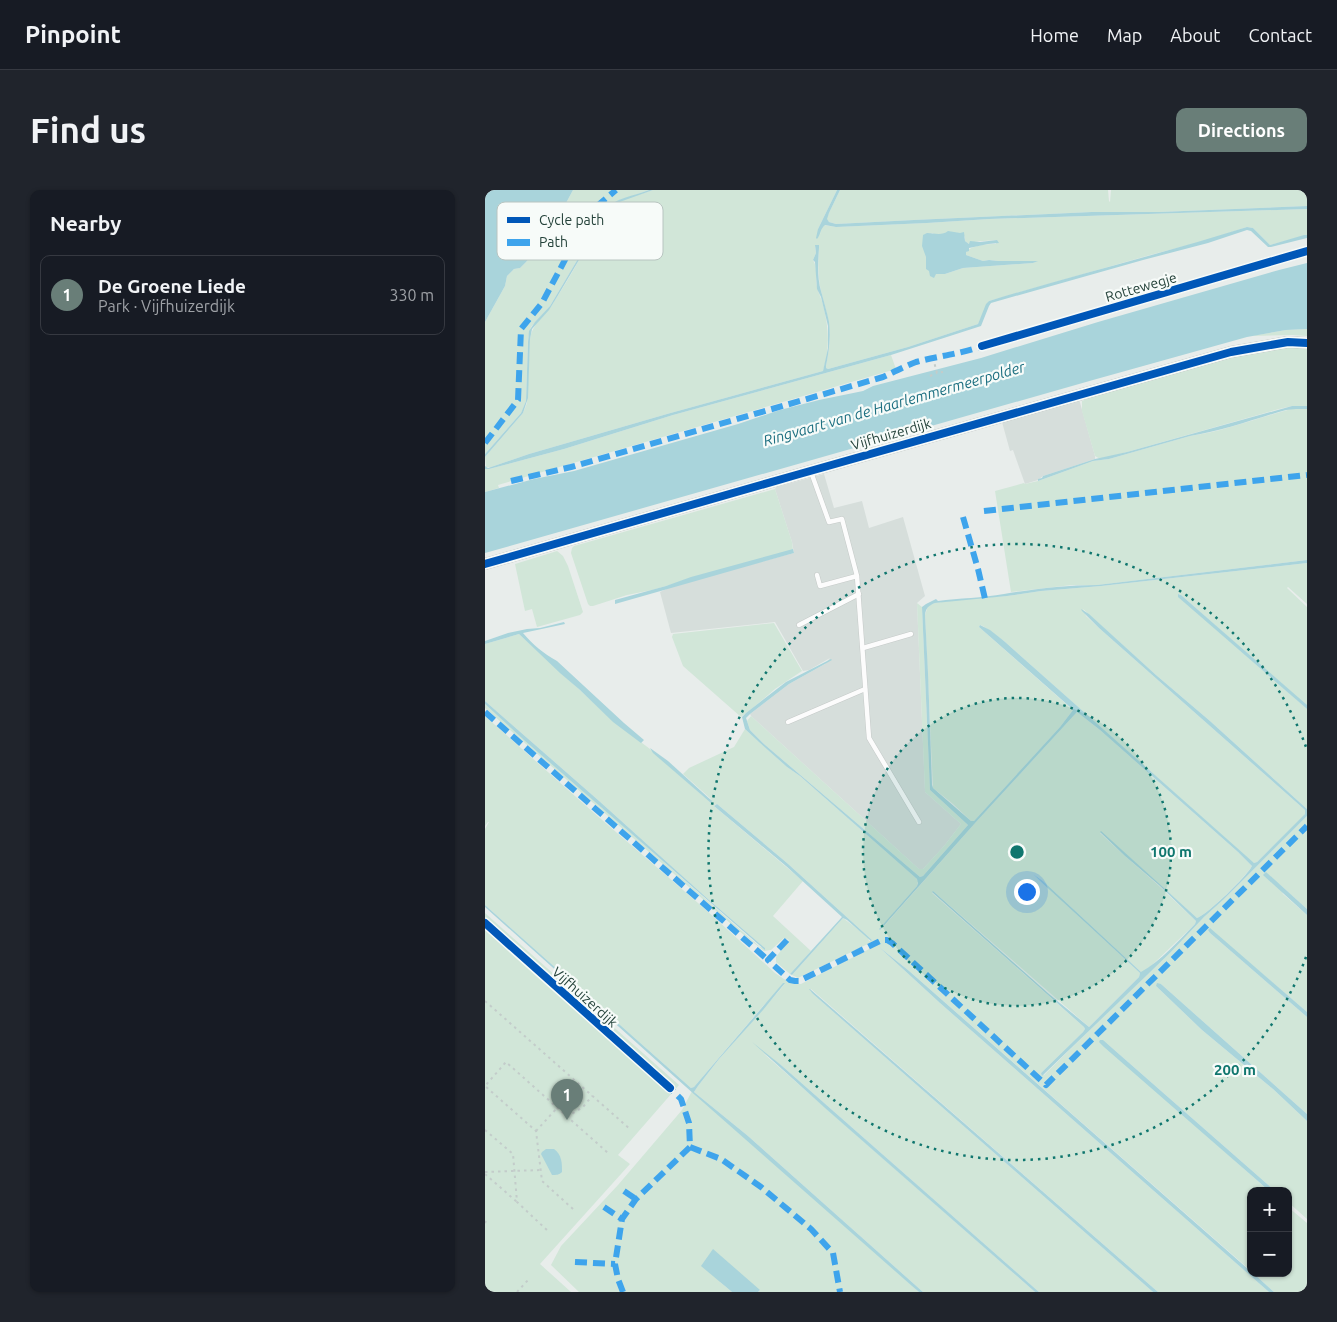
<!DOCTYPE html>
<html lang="en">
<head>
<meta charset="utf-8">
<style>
	:root { --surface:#171b24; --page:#20242c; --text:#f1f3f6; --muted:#9ea1a6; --line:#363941; --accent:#697e78 }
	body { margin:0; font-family:Ubuntu,sans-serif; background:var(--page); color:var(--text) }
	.controls { position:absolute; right:15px; bottom:15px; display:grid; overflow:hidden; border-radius:10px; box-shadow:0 1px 4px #0004 }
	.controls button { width:45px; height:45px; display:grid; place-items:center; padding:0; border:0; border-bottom:1px solid var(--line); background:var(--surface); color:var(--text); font:25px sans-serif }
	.you { position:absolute; left:541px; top:701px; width:18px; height:18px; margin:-12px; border:4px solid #fff; border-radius:50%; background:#1a73e8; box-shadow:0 0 0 8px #1a73e833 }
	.badge { display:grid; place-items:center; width:32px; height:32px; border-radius:50%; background:var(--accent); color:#fff; font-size:16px; font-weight:700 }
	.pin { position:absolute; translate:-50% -41px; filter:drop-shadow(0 1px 2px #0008) }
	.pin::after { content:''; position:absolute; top:26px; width:18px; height:15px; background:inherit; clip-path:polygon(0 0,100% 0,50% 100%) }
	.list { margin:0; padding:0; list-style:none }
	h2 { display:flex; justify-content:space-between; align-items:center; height:65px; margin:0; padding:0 20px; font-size:21px }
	h2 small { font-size:16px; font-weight:400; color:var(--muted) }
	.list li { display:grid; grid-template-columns:32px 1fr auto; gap:15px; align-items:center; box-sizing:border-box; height:80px; margin:0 10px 10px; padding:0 10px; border:1px solid var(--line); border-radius:10px }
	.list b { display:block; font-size:19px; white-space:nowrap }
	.list p { margin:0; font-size:16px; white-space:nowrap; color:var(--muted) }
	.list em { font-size:16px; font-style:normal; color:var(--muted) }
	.map { position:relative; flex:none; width:822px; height:1102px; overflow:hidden; border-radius:10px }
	header { display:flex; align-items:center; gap:30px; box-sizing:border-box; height:70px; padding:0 25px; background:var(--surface); border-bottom:1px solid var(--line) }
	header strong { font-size:24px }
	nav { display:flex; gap:28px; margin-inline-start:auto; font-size:18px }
	.intro { display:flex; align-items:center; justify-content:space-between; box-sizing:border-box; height:120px; padding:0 30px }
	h1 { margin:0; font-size:35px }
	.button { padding:12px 22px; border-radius:10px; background:var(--accent); color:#fff; font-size:18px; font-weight:700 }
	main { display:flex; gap:30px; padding:0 30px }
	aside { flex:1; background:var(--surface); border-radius:10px; box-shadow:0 1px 4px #0004 }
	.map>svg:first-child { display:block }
	.built { fill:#d6dedb }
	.green { fill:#d1e6d8; fill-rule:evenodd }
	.water { fill:#a9d4db }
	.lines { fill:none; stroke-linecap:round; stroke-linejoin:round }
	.service-casing { stroke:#c5cac8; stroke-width:5.5 }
	.minor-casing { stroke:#c5cac8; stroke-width:10 }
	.tertiary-casing { stroke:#c5cac8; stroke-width:12 }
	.path { stroke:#c3ccca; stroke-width:2; stroke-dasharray:2.5 4; stroke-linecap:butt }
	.service { stroke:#fcfcfc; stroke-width:4.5 }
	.minor { stroke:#fcfcfc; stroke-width:9 }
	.tertiary { stroke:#fcfcfc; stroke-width:11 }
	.quiet { stroke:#3ea4ec; stroke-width:6; stroke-dasharray:12 6; stroke-linecap:butt }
	.cycleway-casing { stroke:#f7fbf9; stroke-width:11 }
	.cycleway { stroke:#0057b8; stroke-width:8 }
	.ring { fill:none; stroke:#0f766e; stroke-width:2.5; stroke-dasharray:2.5 5 }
	.labels { text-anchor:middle; stroke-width:4.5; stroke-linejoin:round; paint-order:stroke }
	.street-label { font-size:14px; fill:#24423a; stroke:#f7fbf9 }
	.water-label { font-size:15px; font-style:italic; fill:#1c6f80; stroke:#f7fbf9 }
	.key { fill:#f7fbf9; stroke:#b8c4c0; stroke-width:1 }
	.key-label { font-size:14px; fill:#24423a }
	.centre { fill:#0f766e; stroke:#f7fbf9; stroke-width:2.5 }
	.ring-label { font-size:15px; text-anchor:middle; font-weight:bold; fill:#0f766e; stroke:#f7fbf9; stroke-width:4.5; stroke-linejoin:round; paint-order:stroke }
</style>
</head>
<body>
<header>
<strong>Pinpoint</strong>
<nav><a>Home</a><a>Map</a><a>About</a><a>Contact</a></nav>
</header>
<div class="intro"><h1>Find us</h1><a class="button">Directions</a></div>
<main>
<aside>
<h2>Nearby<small></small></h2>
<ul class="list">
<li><span class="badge">1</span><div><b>De Groene Liede</b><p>Park · Vijfhuizerdijk</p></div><em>330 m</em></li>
</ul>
</aside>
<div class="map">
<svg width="822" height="1102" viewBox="0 0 822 1102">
	<rect width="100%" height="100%" fill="#e8edeb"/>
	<g class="built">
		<path d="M594 209 610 266V269L558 286 553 290 540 294 528 260 525 261 517 232Z"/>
		<path d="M339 284 349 318 377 311 384 338 418 327 440 406 432 413 440 602 476 634 459 656 438 679H434L266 526 265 524 304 494 340 474 345 468 324 480 318 481 290 432 186 443 175 402 177 401 186 397 256 377 309 363 307 352 290 299 291 297Z"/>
	</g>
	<g class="green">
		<path d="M88 0H164L130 12 124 15 110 35 97 62 65 116 46 137 43 148 41 211 36 223 0 264V132L20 96 22 86 29 79 35 78 42 71 66 41Z"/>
		<path d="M168 0H352L333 39 335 44 336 38 339 35 351 37 442 33 504 29 822 19V45L785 55 768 38 762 37 719 51 665 65 504 111 493 134 423 157 343 179 341 178V176C343 165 345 155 345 144 344 129 340 116 336 101 333 88 333 72 334 58L330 56 331 63 328 70C333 78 330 88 332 97 333 103 337 109 338 115 344 137 345 159 338 181L182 224 44 264 6 277H1L0 267 38 223 42 213 45 149C47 134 59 127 67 115 79 96 92 75 102 55 108 44 112 28 122 19 130 11 156 4 168 0ZM447 43 451 45 476 43 480 47V51L484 54C492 50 503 51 512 50L511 54C501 54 487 55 481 62V65L498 71 504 70 513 71H552L548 73 478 78 460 84H451L441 71C442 54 431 57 447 43Z"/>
		<path d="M355 0H623L624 11 625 12 626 0H822V16L674 22H607L429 30 351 34 344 32 342 30V27Z"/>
		<path d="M822 139V146L807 145 766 146 801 140Z"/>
		<path d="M802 158H822V216H807L794 219 642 262 615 269 610 266 597 221V211L611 205 756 164Z"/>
		<path d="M406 165 411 179 13 295 14 298 0 302V279H4L79 259 188 225Z"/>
		<path d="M806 219H822V370L612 395H587L526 402 510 301 539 293 540 294 553 291 608 271 624 269 705 246C739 241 772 228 806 219Z"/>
		<path d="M290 299 307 352 308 360 167 400 142 405 108 416H105L103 414 86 363 87 358 89 356Z"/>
		<path d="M72 361 78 366 83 376 98 422 95 425 52 437 47 419 40 421 30 374Z"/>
		<path d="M822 373V414L803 397 802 398 822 417V516L696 405 694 404 693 405 822 519V619L725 531 671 485 598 419 601 426 614 438 820 620 821 623 817 628 772 672 769 673 767 672 519 451 498 436 495 435 494 437 588 520 575 537 489 631H486L468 614 448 598 440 425 443 416 450 413 479 409 522 406 556 401 616 396Z"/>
		<path d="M432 413 437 417 445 600 483 635 438 686 435 687 279 554 265 540 262 531 266 526 434 679H438L459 656 476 634 440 602Z"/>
		<path d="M289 433 317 481 290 499 269 517 256 527 198 476 187 447 188 444Z"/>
		<path d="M34 444 75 482 95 500 128 531 165 559 218 606 227 610 198 584 204 578 249 557 260 539 302 577 315 586 431 688 433 691 432 696 410 721 399 736 491 632 592 522 615 540 753 662 767 676C761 686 722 725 712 728L616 642 615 643 640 666 673 695 711 731 710 734 665 777 658 782H656L558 691 548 684 556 692 602 734 655 783 654 787 604 837 448 701 447 703 599 837 600 839 598 842 556 883 559 885 625 820 686 762 719 727 738 710 822 626V719L793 693 798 704 822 725V822L773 780 723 740 725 743 822 827V924L676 794 671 796 717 840 788 899 822 931V1029L803 1012V1001H790L618 850 685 913 784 1001H766V1081L423 780 394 757 455 813 784 1102H673L326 799H325L328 804 668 1102H554L296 875 278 863 550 1102H438L263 946 209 902 213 896 234 869 300 794 278 816 209 897 206 898 0 715V639L4 632H3L0 636V526L109 623 220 719 290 783 305 793 316 794 394 754 389 751 313 788 307 785 358 728 383 747 384 751 387 750 302 673 232 614 230 615 229 616 318 691 288 726 326 761 305 784 291 772V767L304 750 299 748 286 760 279 761 254 741 0 518V514L275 757 280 758 224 710 113 610 0 511V454Z"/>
		<path d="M0 723 194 895 133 965 145 974 55 1074 86 1102H0Z"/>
		<path d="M207 901 411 1081 434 1102H273L275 1100 235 1092 247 1102H94L66 1075 76 1056 133 995 197 920Z"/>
		<path d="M803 1017 822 1033V1102H789L768 1083H803Z"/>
	</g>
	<g class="water">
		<path d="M0 0H88L66 41 42 71 35 78 29 79 22 86 20 96 0 132Z"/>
		<path d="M164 0H168L129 14 124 17 118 23 97 65 72 107 64 120 47 139 45 149 43 208 38 223 0 267V264L36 223 41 211 43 152 44 141 50 132 65 116 97 62 118 20C130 8 149 6 164 0Z"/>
		<path d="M352 0H355L344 23 342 29 344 32 351 34 429 30 607 22H674L822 16V19L504 29 442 33 351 37 340 35C335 39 336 44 332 49L331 48 333 39Z"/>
		<path d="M762 37 768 38 785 55 819 45H822V48L786 57H783L766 41 762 40 723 53 658 70 506 113 504 116 496 136 406 165 188 225 79 259 4 279H0V276L3 278 6 277 44 264 182 224 338 181 343 158V136L336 107 332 99 330 72 328 70 331 63 330 55H334V58C333 72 332 88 336 101 339 112 342 122 344 132 346 147 344 161 341 176V178L343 179 423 157 493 134 501 114 504 111C589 85 676 64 762 37Z"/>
		<path d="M463 41 475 43 479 42 480 51 484 54 485 51 495 52 512 50 514 53 503 54 484 58V61L481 62V65L498 71 504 70 513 71H553L548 73 478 78 460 84H451L449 88 445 86 444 81 441 79V67L437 56 438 45 442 43C449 43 457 46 463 41Z"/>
		<path d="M822 73V139L801 140 762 147 608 190 0 363V302L49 289 89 281 253 234 295 220 334 210 378 201 388 196 496 168 613 132 794 80Z"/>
		<path d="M807 216H822V219H811L801 220C769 229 738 241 705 246L624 269 608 271 553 291V289L557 288 558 286 610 269 642 262Z"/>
		<path d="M308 359 309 363 130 414V410L181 396 206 387Z"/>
		<path d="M822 370V373L616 396 556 401 522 406 450 413C443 416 441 418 440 425L443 483 447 595 448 598 486 631H489L575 537 588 520 585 517 494 437 495 435 505 440 519 451 769 673 772 672 820 624V620L614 438 597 421 596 419 604 424 671 485 725 531 822 619V626L738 710 719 727 686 762 557 886 556 883 598 842 600 839 599 837 447 702 448 701 564 804 604 837 654 787 655 783 602 734 556 692 548 684 558 691 656 782C676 771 693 751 710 734L711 731 674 695 640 666 615 642 616 641 712 728C722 725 762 686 767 676L753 662 615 540 592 522 491 632 395 740 394 739 432 696 433 693 432 689 315 586 302 577 274 552 260 539 257 527 261 523 301 492 346 469 347 470 304 494 265 524 261 528 265 540 279 554 435 687 438 686 483 635 445 600 437 417 441 414 451 409 453 411C474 408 498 408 519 404 550 399 581 395 612 395Z"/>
		<path d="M693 404 696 405 822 515V519L693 407Z"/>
		<path d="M79 432 80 434 38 443C48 455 58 463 72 471L139 533 159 550 156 553 128 532 95 500 75 483 34 444 0 454V451L23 443 42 439 55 438Z"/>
		<path d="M0 511 113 610 224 710 280 758V760L39 550 0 514Z"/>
		<path d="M165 558 183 571 227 611 226 613 168 563Z"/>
		<path d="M232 614 302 673 387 750 386 751 362 730 358 728 307 785 305 784 357 727 301 676 229 616Z"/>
		<path d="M781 682 822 719V725L778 685Z"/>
		<path d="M0 715 206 898 209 897 298 793H300L278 820 234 869 213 896 209 902 263 946 438 1102H434L427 1096 210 905 0 717Z"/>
		<path d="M725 738 822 822V827L725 743 723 740Z"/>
		<path d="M394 757 423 780 763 1079 766 1083H768L789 1102H784L760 1081 455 813Z"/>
		<path d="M672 793 676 794 822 924V931L788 899 717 840 671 796Z"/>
		<path d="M324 799H325L673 1102H668L328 804Z"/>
		<path d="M615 850H618L790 1001H784L774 992 619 857 614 852Z"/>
		<path d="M267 852 296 875 554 1102H550L340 918Z"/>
		<path d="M61 959H69C77 965 77 973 77 982 74 985 71 985 67 985L56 964 57 962Z"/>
		<path d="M228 1059 275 1100 273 1102H247L216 1076Z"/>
	</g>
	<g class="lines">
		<g class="service-casing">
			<g id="service">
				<path d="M326 282 344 332 357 329 372 386 384 548 434 632"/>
				<path d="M332 385 335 396 372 386"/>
				<path d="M314 435 374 404"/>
				<path d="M378 458 426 444"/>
				<path d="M303 532 380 499"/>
			</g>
		</g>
		<g class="minor-casing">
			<g id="minor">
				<path d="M497 156 822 61"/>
				<path d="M0 733 185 898"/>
			</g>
		</g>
		<g class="tertiary-casing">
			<path id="tertiary" d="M0 374 311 285 746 162 803 152 822 153"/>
		</g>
		<g class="path">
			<path d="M448 168 452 183 458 182"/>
			<path d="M445 186 452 183"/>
			<path d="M0 811 146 940"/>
			<path d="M82 927 98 917 107 906"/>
			<path d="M0 940 28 964 32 1012 64 1042"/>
			<path d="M51 941 72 918"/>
			<path d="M0 982 56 980"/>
			<path d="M0 984 32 1012"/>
			<path d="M88 1019 57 991 51 941 0 896 21 872 123 963"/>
			<path d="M0 1033 1 1031"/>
			<path d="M32 1102 43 1090"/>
		</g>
		<use href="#service" class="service"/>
		<use href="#minor" class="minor"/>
		<use href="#tertiary" class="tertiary"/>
		<g class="quiet">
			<path d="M0 253 33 210 36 139 57 113 106 21 131 0"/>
			<path d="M26 291 86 277 398 187C409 182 420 176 431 172 453 166 476 164 497 156"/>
			<path d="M499 321 822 285"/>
			<path d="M478 327 493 379 501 413"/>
			<path d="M0 522 283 770"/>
			<path d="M302 750 283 770 305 790 310 791H314L397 750H402L407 753 561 895 822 636"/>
			<path d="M205 957 236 969 276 997 326 1039 348 1063 355 1102"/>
			<path d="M139 1001 151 1009"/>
			<path d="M119 1017 137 1029"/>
			<path d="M90 1072 130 1074"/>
			<path d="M138 1102 133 1089 130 1074 137 1029 151 1009 205 957 204 933 196 909 185 898"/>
		</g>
		<g class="cycleway-casing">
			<g id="cycleway">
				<path d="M497 156 822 61"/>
				<path d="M0 374 311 285 746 162 803 152 822 153"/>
				<path d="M0 733 185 898"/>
			</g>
		</g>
		<use href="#cycleway" class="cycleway"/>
	</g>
	<circle cx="532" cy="662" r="154" fill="#0f766e" fill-opacity=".12"/>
	<g class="ring">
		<circle cx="532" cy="662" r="154"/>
		<path d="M821 767A308 308 0 1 1 821 557"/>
	</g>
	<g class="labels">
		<g class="street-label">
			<text transform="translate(656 97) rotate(-16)" y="5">Rottewegje</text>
			<text transform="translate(406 244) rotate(-16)" y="5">Vijfhuizerdijk</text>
			<text transform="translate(100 807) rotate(42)" y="5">Vijfhuizerdijk</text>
		</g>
		<g class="water-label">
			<text transform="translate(409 214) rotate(-16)" y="5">Ringvaart van de Haarlemmermeerpolder</text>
		</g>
	</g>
	<rect x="12" y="12" width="166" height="58" rx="8" class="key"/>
	<rect x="22" y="27" width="23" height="6" fill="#0057b8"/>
	<rect x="22" y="49" width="23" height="7" fill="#3ea4ec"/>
	<g class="key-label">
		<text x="54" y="35">Cycle path</text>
		<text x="54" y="57">Path</text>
	</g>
	<circle cx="532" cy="662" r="8" class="centre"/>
	<g class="ring-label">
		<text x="686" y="667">100 m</text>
		<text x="750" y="885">200 m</text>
	</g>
</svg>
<div class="controls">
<button>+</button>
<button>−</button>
</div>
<div class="you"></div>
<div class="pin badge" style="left:82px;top:930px">1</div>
</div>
</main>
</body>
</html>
